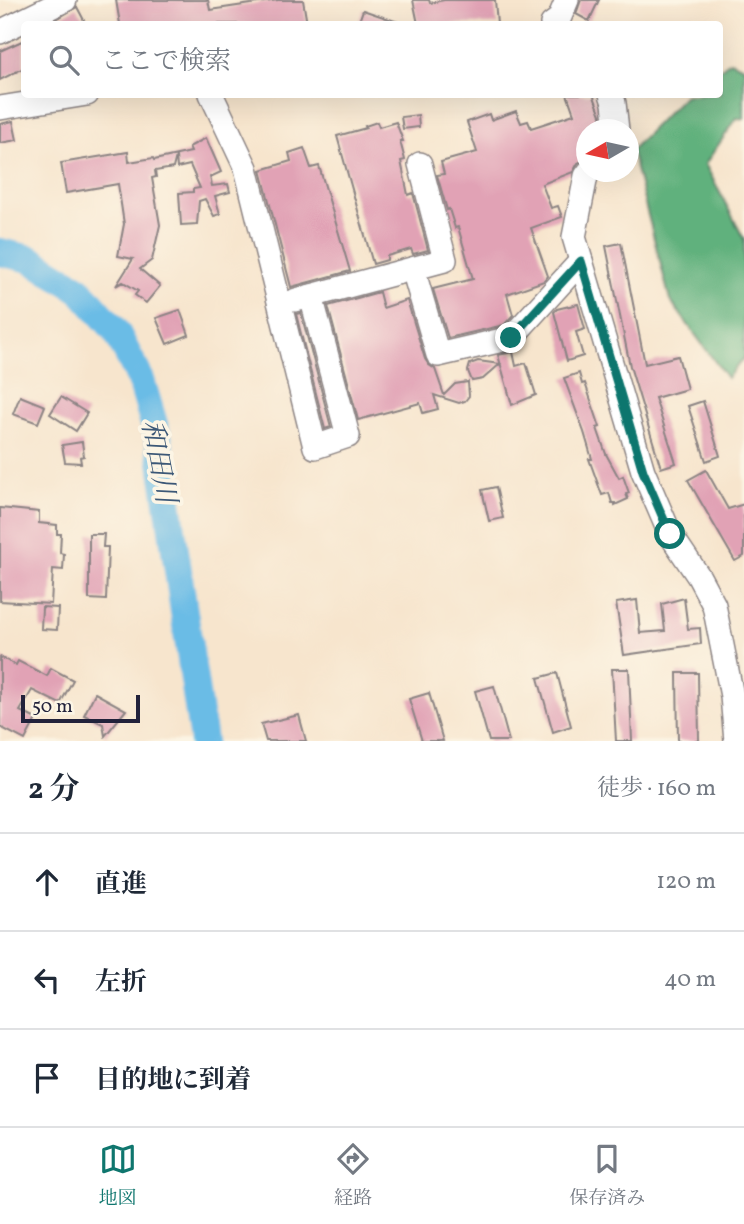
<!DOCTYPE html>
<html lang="ja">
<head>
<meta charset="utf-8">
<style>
	:root { --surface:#fff; --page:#f6f6f7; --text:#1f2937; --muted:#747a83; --line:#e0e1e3; --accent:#0f766e }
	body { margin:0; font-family:Vollkorn,"Noto Serif JP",serif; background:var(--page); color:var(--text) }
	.compass { position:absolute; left:576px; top:119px; width:63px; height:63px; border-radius:50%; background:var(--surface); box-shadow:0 7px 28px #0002; rotate:261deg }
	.scale { position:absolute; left:21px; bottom:18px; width:119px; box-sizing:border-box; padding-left:7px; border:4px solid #22223b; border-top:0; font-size:19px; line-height:24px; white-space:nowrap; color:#22223b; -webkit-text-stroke:5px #fcf5e5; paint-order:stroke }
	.stop { position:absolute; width:21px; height:21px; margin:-16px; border:5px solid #0f766e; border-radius:50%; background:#fff }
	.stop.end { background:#0f766e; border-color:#fff; box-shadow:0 2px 7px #0008 }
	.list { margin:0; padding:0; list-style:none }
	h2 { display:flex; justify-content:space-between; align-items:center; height:91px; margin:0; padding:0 28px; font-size:30px }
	h2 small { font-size:23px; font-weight:400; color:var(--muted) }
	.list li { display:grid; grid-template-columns:46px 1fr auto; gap:21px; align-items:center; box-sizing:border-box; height:98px; padding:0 28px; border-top:2px solid var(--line) }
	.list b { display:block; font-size:26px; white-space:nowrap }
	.list em { font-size:23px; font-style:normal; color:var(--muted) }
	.icon { flex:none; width:38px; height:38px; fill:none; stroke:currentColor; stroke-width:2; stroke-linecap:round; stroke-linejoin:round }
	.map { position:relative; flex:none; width:744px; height:741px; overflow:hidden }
	.search { position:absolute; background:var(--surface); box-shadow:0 7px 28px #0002; left:21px; right:21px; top:21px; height:77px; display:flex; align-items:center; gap:18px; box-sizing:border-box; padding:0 24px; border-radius:7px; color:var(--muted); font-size:26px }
	.sheet { height:385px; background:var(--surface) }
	nav { display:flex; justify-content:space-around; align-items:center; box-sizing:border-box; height:98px; border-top:2px solid var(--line); background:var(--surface); font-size:19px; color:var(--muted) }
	nav a { display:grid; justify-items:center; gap:4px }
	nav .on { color:var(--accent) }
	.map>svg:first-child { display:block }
	.forest { fill:#61b17d; stroke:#426a5c; stroke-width:2 }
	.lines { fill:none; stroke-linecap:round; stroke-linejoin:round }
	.river { stroke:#6bbce6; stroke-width:28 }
	.building { fill:#e1a2b5 }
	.minor-casing { stroke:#8c8484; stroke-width:26 }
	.minor { stroke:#fff; stroke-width:23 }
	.route { stroke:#0f766e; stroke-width:9 }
	.labels { text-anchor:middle; stroke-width:7; stroke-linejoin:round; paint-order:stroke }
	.water-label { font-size:28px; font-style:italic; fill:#3c5877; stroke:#fcf5e5 }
</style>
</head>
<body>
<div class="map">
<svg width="744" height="741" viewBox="0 0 744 741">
	<rect width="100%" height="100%" fill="#fcf5e5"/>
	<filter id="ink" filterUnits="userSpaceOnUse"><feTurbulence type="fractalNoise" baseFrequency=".0143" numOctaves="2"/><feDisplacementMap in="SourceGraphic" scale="14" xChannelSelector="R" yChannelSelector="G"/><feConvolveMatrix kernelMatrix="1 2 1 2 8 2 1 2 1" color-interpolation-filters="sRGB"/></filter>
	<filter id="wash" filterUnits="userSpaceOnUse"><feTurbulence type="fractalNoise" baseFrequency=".00686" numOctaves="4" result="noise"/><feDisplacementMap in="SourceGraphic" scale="28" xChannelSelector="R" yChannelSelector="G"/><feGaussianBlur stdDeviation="1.57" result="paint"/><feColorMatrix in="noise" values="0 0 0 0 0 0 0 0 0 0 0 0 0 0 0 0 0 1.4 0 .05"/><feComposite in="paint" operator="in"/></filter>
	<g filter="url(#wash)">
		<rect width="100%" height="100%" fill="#f7e5cd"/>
		<path class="forest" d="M730 61 744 67V119L737 118 705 164 744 239V358L727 378 670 300 631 150 685 95 720 94V69Z"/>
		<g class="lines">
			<path class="river" d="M0 252 30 259 79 289 116 331 141 380 159 441 203 741"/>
		</g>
		<g id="blocks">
			<g class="building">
				<path d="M116 0H208L210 10 278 0H303L307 24H120Z"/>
				<path d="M413 0H429L430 3 444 0H495L497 24H418Z"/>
				<path d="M581 0H599L589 21 576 14Z"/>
				<path d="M77 7 86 24H51L50 23Z"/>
				<path d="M363 10 398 22V24H358Z"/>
				<path d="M24 40V68L0 80V51Z"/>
				<path d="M567 94H593L601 115 603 130H586V159L578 163 573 172 542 184 551 208 558 206 562 217 531 228 548 276 544 281 507 294 513 315 504 325 448 338 433 289 473 279 458 227 455 228 449 209 447 210 437 175 444 174 441 162 477 152 467 122 489 114 491 120 516 111 521 123 528 121 531 128 574 114Z"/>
				<path d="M418 115 419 127 403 129 401 117Z"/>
				<path d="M13 121 17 140 0 143V124Z"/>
				<path d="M377 122 379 127 396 122 403 141H400L405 160 401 161 408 195 413 193 428 250 413 254 411 249 387 256V260L373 264 337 136 366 128 365 126Z"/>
				<path d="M206 138 221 172 210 177 212 186 228 184 230 192 215 196 220 214 214 216 205 199 199 201 197 224 181 225 179 193 193 192V189L200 188 190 165 177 168 176 156 173 168 155 171 156 177 152 178 160 225 152 260 140 269 160 286 146 303 135 295 138 291 123 282 116 286 133 259 118 256 124 224 118 184 66 193 61 163 128 152 129 162 153 158 154 160 191 152 189 147Z"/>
				<path d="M304 148 311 168 319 166 350 271 291 287 261 170 291 161 289 153Z"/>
				<path d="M621 243 645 364 678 356 687 389 655 398 676 463 661 468 630 366 606 246Z"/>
				<path d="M379 292 383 308 407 300 425 359 429 365 435 369 444 395 455 384 468 382 469 396 465 401 459 403 434 395 438 409 423 413 420 403 358 420 328 306Z"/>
				<path d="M578 304 585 329 576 332 583 356 567 361 554 312 557 309Z"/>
				<path d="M180 310 189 335 167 344 156 318Z"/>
				<path d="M301 313 331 427 325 429 296 314Z"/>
				<path d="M513 352 516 366 526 363 536 395 512 405 498 355Z"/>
				<path d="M478 361 500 364 483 379 472 381 468 371 470 364Z"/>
				<path d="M579 373 582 384 585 383 600 427 597 428 606 454 619 478 623 476 629 493 626 494 628 499 615 505V503H612L609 493 602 495 589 459H592L584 432 564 378Z"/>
				<path d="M20 396 45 406 38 423 13 414Z"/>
				<path d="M61 397 87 413 76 431 50 414Z"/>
				<path d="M703 401 720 456 706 461 688 406Z"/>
				<path d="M82 442 84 456 80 457 81 463 65 462 62 445Z"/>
				<path d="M706 470 728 509 744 504V556L735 561 688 480Z"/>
				<path d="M496 487 503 518 489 521 482 490Z"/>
				<path d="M0 508 39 512V523L57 525V534H61L60 553 64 554 63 570 53 569 51 604 0 601Z"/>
				<path d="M89 534H104L103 547H108L106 600 89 599Z"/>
				<path d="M684 598 688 629 700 628 701 644 624 655 616 603 637 600 640 633 665 631 662 604Z"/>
				<path d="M42 607 58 608 57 630 41 629Z"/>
				<path d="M0 657 16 665 18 661 47 676 51 668 73 680 60 704 32 690 20 711 36 719 25 740 0 727Z"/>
				<path d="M612 669H629L632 741H616Z"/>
				<path d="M557 673 571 726 553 732 538 678Z"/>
				<path d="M677 673H698L699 741H678Z"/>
				<path d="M494 686 509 741H489L475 691Z"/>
				<path d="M95 693 126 710 105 736 103 724 84 715Z"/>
				<path d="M429 693 443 741H422L409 699Z"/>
				<path d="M299 715 306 741H266L261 724Z"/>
			</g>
		</g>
	</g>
	<g filter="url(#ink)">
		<use href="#blocks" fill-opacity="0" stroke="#8c8484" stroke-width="2"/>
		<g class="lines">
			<g class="minor-casing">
				<g id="minor">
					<path d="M552 24 559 19 567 0"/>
					<path d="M0 32 65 0"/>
					<path d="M211 94 246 168 315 447 348 436 311 296"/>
					<path d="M611 94 614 103 617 130"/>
					<path d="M0 108 87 94"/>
					<path d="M589 172 586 176 574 237 643 471 670 534 699 577 714 605 732 696 736 741"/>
					<path d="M413 269 438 355 511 338 581 261"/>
					<path d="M296 300 445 260 420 164"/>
				</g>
			</g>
			<use href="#minor" class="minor"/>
		</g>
	</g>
	<g class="lines" filter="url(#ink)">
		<path class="route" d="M511 338 581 261 643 471 670 534"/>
	</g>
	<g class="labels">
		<g class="water-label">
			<text transform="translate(160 461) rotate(79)" y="10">和田川</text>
		</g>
	</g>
</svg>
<svg class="compass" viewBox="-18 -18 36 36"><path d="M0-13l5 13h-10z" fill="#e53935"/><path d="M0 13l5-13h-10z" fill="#747a83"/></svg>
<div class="scale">50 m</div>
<div class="stop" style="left:670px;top:534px"></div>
<div class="stop end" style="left:511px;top:338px"></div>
<div class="search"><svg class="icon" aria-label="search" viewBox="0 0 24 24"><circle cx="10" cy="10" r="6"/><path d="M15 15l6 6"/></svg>ここで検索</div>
</div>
<section class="sheet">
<h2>2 分<small>徒歩 · 160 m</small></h2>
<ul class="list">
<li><svg class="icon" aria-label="ahead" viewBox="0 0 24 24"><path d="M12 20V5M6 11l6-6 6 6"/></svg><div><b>直進</b></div><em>120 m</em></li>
<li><svg class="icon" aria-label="left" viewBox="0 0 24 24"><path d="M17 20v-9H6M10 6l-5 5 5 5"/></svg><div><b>左折</b></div><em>40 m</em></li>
<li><svg class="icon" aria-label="arrive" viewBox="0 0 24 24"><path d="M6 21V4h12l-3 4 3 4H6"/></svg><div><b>目的地に到着</b></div></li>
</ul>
</section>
<nav>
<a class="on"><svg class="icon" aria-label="map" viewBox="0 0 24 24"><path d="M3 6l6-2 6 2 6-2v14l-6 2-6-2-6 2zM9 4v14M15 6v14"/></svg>地図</a>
<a><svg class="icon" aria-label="directions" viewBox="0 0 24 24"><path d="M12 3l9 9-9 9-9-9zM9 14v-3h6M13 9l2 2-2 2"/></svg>経路</a>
<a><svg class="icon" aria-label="saved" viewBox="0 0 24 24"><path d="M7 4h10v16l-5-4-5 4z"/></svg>保存済み</a>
</nav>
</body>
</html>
